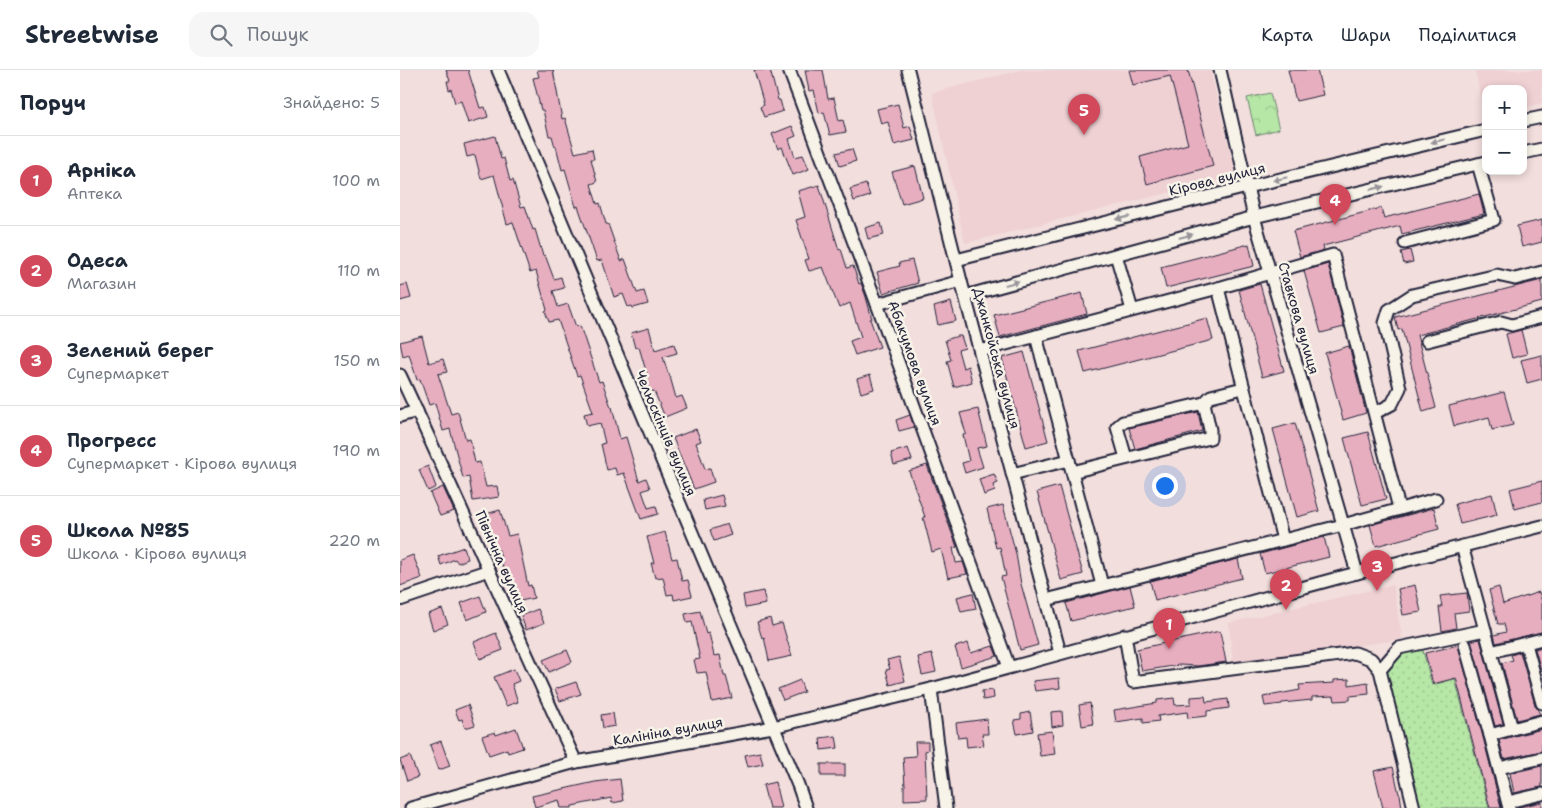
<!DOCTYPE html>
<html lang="uk">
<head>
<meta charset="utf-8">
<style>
	:root { --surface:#fff; --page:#f6f6f7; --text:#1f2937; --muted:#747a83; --line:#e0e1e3; --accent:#d1495b }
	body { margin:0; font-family:"Shantell Sans",sans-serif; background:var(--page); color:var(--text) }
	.controls { position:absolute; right:15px; top:15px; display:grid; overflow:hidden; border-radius:10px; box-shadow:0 2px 8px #0003 }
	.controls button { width:45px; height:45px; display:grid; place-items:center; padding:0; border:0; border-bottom:1px solid var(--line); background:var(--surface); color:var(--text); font:25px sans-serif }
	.you { position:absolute; left:764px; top:415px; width:18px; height:18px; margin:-12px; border:4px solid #fff; border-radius:50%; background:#1a73e8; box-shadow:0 0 0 8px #1a73e833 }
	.badge { display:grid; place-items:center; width:32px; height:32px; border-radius:50%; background:var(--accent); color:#fff; font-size:16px; font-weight:700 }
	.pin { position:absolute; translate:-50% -41px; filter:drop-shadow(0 1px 2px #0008) }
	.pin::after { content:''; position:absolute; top:26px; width:18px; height:15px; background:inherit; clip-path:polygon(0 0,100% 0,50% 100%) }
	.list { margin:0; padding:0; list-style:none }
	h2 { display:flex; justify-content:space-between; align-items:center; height:65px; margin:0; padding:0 20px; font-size:21px }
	h2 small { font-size:16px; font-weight:400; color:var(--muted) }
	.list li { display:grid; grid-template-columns:32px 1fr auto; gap:15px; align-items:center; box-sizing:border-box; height:90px; padding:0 20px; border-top:1px solid var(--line) }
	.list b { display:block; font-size:19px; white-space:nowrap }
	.list p { margin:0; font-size:16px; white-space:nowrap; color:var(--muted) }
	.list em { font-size:16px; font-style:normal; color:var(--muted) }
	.icon { flex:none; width:28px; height:28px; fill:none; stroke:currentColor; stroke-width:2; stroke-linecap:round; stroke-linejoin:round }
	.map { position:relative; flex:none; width:1142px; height:738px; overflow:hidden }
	header { display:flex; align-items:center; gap:30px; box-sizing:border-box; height:70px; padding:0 25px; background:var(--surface); border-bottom:1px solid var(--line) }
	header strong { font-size:24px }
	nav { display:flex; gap:28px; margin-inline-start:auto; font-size:18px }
	.search { width:350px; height:45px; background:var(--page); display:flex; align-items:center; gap:12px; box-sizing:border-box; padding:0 18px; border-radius:15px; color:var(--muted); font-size:19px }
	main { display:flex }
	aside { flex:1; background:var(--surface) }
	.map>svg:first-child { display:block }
	.built { fill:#efd0d3 }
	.grass { fill:url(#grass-dots); stroke:#6c8470 }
	.park { fill:url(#park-crowns); stroke:#6c8470 }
	.building { fill:#e7aebf; stroke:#22223b }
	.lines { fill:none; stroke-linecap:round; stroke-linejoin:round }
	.minor-casing { stroke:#22223b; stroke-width:15 }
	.minor { stroke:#f7f3e8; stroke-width:11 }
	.oneway { fill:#97959a }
	.labels { text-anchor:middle; stroke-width:5; stroke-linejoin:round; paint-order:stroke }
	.street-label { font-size:14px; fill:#22223b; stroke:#f7f3e8 }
</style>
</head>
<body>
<header>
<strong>Streetwise</strong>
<div class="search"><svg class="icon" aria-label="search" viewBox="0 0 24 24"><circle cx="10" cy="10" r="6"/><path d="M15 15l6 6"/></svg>Пошук</div>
<nav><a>Карта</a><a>Шари</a><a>Поділитися</a></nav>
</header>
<main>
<aside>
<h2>Поруч<small>Знайдено: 5</small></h2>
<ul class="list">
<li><span class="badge">1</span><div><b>Арніка</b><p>Аптека</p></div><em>100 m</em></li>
<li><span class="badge">2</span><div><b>Одеса</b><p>Магазин</p></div><em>110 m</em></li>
<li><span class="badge">3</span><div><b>Зелений берег</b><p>Супермаркет</p></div><em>150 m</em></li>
<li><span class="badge">4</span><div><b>Прогресс</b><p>Супермаркет · Кірова вулиця</p></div><em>190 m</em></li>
<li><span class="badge">5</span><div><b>Школа №85</b><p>Школа · Кірова вулиця</p></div><em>220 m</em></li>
</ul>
</aside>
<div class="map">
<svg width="1142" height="738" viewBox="0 0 1142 738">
	<defs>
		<pattern id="grass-dots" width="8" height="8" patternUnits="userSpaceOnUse" patternTransform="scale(1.25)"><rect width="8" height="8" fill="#b7e7a6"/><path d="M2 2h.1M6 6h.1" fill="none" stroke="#9dc690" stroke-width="1.8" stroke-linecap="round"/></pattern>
		<pattern id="park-crowns" width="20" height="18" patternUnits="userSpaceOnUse" patternTransform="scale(1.25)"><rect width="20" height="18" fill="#b7e7a6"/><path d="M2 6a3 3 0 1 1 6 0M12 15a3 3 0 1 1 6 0" fill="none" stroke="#9dc690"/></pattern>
	</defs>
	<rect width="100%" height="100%" fill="#f2dedc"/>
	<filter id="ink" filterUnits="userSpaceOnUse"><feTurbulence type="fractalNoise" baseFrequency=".02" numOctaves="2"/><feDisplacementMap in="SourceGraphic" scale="10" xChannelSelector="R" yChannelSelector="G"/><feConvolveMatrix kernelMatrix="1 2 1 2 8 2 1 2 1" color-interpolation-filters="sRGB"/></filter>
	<g filter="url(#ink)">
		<g class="built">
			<path d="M621 0H810L836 106 565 173 532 23Z"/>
			<path d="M1075 0H1142V33L1123 38V19H1086L1085 46Z"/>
			<path d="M993 515 1002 569 833 594 829 553Z"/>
		</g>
		<path class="grass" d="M1022 577 1032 615 1055 609 1089 738H1019L985 603 1000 581Z"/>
		<path class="park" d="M870 23 879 59 856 65 847 28Z"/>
		<g class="building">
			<path d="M46 0H68L80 38 85 37 88 47 68 53 61 31 55 33 51 19 49 20 47 11H50Z"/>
			<path d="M137 0H153L162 49 165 48 175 83 192 79 194 89H191L197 112 191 114 197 134 200 133 206 154H208L221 191 225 189 237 223 244 221 248 234 233 238 232 236 228 237 223 224 214 227 202 190 197 191 178 136 176 137 165 99 162 100 156 76 155 77 152 66H149L143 40H141L133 8 139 7Z"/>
			<path d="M354 0H370L378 30H380L383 41 364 47 360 37 364 35Z"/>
			<path d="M405 0H423L428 29 434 28 439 51 443 50 446 62 430 65 424 42 419 43 414 20 409 21Z"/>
			<path d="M729 0H788L813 96 747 114 740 87 788 74 770 6 733 15Z"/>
			<path d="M888 0H917L923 25 896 31Z"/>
			<path d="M498 34 504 58 510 56 514 70 494 75 488 52 481 54 477 39Z"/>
			<path d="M392 56 396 66 389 69 395 87 403 85 409 99 393 105 382 77 378 79 372 64Z"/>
			<path d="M95 66 101 89 104 88 110 111 113 110 121 137 125 136 133 160 135 159 143 186 145 185 154 209 161 207 164 218 153 221 158 237 168 234 176 257 180 256 199 312 202 311 211 337H212L220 369 226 367 239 411 246 408 250 418 242 421 248 438 256 436 258 444 241 449 224 403 217 405 215 398 207 400 201 374 205 373 200 353 187 356 184 344 193 342 180 305 177 306 158 250 149 252 145 241 147 240 136 201 130 203 113 152 107 154 94 105 81 109 75 85 67 87 64 74Z"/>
			<path d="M452 79 456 91 440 96 436 83Z"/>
			<path d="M515 96 523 128 502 134 492 102Z"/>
			<path d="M466 114 470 126 454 131 450 119Z"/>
			<path d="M419 115 439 180 441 179 447 198 453 196 459 214 461 213 466 227 472 249H470L480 277 455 285 450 271 461 267 450 233 439 238 423 197 409 201 405 190 409 189 396 150 405 147 398 121Z"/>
			<path d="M1079 124 1084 144 1002 164 1000 156 923 176 924 180 900 187 893 161 981 138 984 148Z"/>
			<path d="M1142 150V172L1122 177 1117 156Z"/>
			<path d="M481 153 484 165 468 169 465 158Z"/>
			<path d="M849 174 854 196 766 218 761 197Z"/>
			<path d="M1010 180 1013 192 1004 194 1001 182Z"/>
			<path d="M512 190 518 213 483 223 477 202 500 196 499 193Z"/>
			<path d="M928 194 944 257 921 263 904 201Z"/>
			<path d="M1142 210V232L1017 265 1036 338 1023 342 1002 259 998 260 995 247Z"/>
			<path d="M7 214 11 228 0 231V216Z"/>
			<path d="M860 214 884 301 862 307 839 220Z"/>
			<path d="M682 223 687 244 600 267 594 245Z"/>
			<path d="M551 232 556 251 538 255 534 237Z"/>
			<path d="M807 248 813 270 685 303 679 281Z"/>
			<path d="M249 258 255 280 274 274 277 283 263 287 268 303H269L276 328 282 326 287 338 265 347 254 321 249 322 246 309 248 308 239 277 235 278 231 263Z"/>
			<path d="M1121 260 1127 284 1112 288 1106 264Z"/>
			<path d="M22 266 29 293 43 289 47 302 38 304 51 344 58 342 66 370 70 369 75 393 80 392 86 417 97 416 99 427 73 431 69 407 63 408 50 359 43 361 35 333 29 335 20 309 17 310 9 284 3 286 0 272Z"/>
			<path d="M558 266H561L565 278 558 280 563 298 568 296 572 312 554 317 547 291 551 290 545 270Z"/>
			<path d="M949 276 966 343 943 350 925 283Z"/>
			<path d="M624 282 648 371 626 377 602 288Z"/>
			<path d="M1142 285V309L1127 313 1121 290Z"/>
			<path d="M470 305 474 319 461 323 457 309Z"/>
			<path d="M1104 322 1113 355 1092 360 1089 347 1054 356 1049 336Z"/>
			<path d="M578 339 587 376 577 378 583 397 565 403 562 393 569 391 563 365 566 364 560 343Z"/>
			<path d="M798 342 802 361 735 379 729 358Z"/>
			<path d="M510 345 514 357 499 361 496 350Z"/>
			<path d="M895 353 919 441 897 447 873 359Z"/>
			<path d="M296 359 301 371 296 373 305 399 310 398 314 412 294 419 273 368Z"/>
			<path d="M968 362 986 429 962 435 944 368Z"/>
			<path d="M508 378 512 390 494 395 491 383Z"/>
			<path d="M527 395 557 477 553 478 556 493 563 492 567 504 548 508 541 479 532 482 523 447H525L509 401Z"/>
			<path d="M28 396 36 417 28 421 19 400Z"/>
			<path d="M594 404 598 413 593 415 595 421 584 425 579 409Z"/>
			<path d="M1142 411V432L1115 439 1110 419Z"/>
			<path d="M659 416 683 504 661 510 637 422Z"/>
			<path d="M43 417 54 441 40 446 30 423Z"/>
			<path d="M1092 424 1097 445 1060 454 1055 434Z"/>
			<path d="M322 425 325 436 305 440 303 430Z"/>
			<path d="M603 435 616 484 621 514 638 575 620 580 601 507 606 506 600 477 596 478 587 439Z"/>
			<path d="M1034 438 1039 459 976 476 970 455Z"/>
			<path d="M100 440 108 466 117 464 128 516 131 515 134 528 116 532 111 506 105 507 99 480 95 481 89 457 83 459 79 446Z"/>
			<path d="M327 454 331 465 314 471 310 460Z"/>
			<path d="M265 462 272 489 277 488 282 511 288 510 292 526 274 530 273 524 267 525 263 507 255 508 251 493H254L247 467Z"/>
			<path d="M924 467 929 487 865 503 860 484Z"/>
			<path d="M64 477 68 489 58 493 55 489 41 495 38 486Z"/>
			<path d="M13 485 22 508 0 516V490Z"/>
			<path d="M838 489 842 508 755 530 750 511Z"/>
			<path d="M1015 515 1021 542 1003 545 998 519Z"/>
			<path d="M730 516 735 536 671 551 666 533Z"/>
			<path d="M1099 517 1103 534 1139 522 1142 532V562L1096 573 1094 565 1106 562 1104 554H1098L1089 520Z"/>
			<path d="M363 521 366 534 345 538 343 525Z"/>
			<path d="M573 523 576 539 561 542 557 527Z"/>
			<path d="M1067 523 1069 541 1054 543 1056 558 1042 561 1039 537H1042L1040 526Z"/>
			<path d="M80 526 86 542 67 550 61 533Z"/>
			<path d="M42 539 48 554 33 560 28 544Z"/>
			<path d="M138 539 144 553 126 560 121 546Z"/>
			<path d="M300 541 306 564 309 563 314 586 320 585 324 606H326L332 628 312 632 306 602 297 603 294 590 300 589 292 552 287 553 285 544Z"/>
			<path d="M370 548 372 556 382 553 392 586 369 591 364 567 362 568 357 552Z"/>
			<path d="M820 561 826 592 798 596 779 595 742 601 737 579Z"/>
			<path d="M96 563 103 580 80 589 74 572Z"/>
			<path d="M1080 569 1103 654 1095 656 1071 571Z"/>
			<path d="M568 573 571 583 593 576 597 586 561 597 555 577Z"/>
			<path d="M1058 575 1083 667 1101 738H1090L1056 608 1033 614 1025 583Z"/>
			<path d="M1142 577V600L1141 601 1135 579Z"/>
			<path d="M167 580 172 592 149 602 143 590Z"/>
			<path d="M1120 582 1135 635 1140 644 1117 650 1102 593 1113 590 1111 585Z"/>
			<path d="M532 584 536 602 522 605 518 587Z"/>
			<path d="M499 587 505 611 490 615 486 600 490 599 487 590Z"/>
			<path d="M114 599 119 611 112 614 118 632 106 636 94 607Z"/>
			<path d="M659 608 660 618 635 621 633 611Z"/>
			<path d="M949 609V615L968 612 969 624 950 626V630L935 631 934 626 912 627V630L882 633V634L865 636 863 627 900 620 899 615 934 613V610Z"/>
			<path d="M400 610 404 622 383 630 378 619Z"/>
			<path d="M176 612 181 624 160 631 155 619Z"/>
			<path d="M593 620 594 628 583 630 582 621Z"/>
			<path d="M805 626 806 632 828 629 829 638 807 641V646L788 648 787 642 758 646 759 651 743 653V648L716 652 714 640 757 633V630L774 628 775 635 791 634V627Z"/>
			<path d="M690 633 693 654 682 656 679 635Z"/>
			<path d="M68 635 75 655 65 658 62 649 59 650 55 640Z"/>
			<path d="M662 641 663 655 652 657 651 642Z"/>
			<path d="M630 642 633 661 617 664 614 650 621 649V644Z"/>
			<path d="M213 643 215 656 203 658 201 645Z"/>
			<path d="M587 649 588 664H582L584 675 567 677 566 667 558 668 556 653Z"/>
			<path d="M116 658 123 678 108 683 107 679 89 685 82 666 95 662 96 665Z"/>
			<path d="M1142 659V681L1104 689 1099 670Z"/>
			<path d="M652 661 655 684 640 686 637 663Z"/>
			<path d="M436 666 438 678 421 680 420 668Z"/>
			<path d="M41 671 50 696 39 700 30 675Z"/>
			<path d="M515 672H528V680L525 681 527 729 504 730V716H505L503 687 516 686Z"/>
			<path d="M360 682 363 694 348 697 345 685Z"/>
			<path d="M10 686 18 707 7 711 0 690Z"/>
			<rect x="421" y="694" width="24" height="12"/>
			<path d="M1142 696V717L1114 723 1110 703Z"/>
			<path d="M993 697 999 724H1000L1002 738H983L974 701Z"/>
			<path d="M220 709 223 731 212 733 211 728 172 736V738H161L159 730 135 737 132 726 195 712Z"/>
			<path d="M375 712 381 738H369L363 715Z"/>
			<path d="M1142 732V738H1118V737Z"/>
		</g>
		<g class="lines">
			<g class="minor-casing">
				<g id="minor">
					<path d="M98 0 398 715 406 738"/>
					<path d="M389 0 477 234 609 597"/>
					<path d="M508 0 561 211 660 583"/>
					<path d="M820 0 854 147 957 503"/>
					<path d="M1123 51 1142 47"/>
					<path d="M1123 83 1142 79"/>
					<path d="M1005 173 1094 150 1078 94"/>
					<path d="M716 185 732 240"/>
					<path d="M556 190 847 117 1086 60"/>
					<path d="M818 218 883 470"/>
					<path d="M565 226 854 147 1086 92"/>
					<path d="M477 234 561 211"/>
					<path d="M636 266 702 515"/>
					<path d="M1027 271 1101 252 1112 255 1142 247"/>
					<path d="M580 281 818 218 933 185 999 438"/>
					<path d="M0 305C60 433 116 563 176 692"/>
					<path d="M975 343 992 334 1000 318 985 253 989 240 1012 225 1097 205 1115 209 1142 202"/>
					<path d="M0 346 17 341"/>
					<path d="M726 388 717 357 723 352 804 333"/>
					<path d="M672 402 810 368V360L804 333 811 326 843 318"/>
					<path d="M612 404 669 390"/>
					<path d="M0 530 89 500"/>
					<path d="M646 530 943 455 1036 429"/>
					<path d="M1085 560 1112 659 1142 651"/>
					<path d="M725 565 733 612 955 583 971 589 980 600 1014 738"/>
					<path d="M1126 574 1142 633"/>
					<path d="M1065 575 1090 665 1112 659"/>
					<path d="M1091 582 1142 569"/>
					<path d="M980 600 999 578 1085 560 1062 476"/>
					<path d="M531 619 546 738"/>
					<path d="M1090 665 1109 738"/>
					<path d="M1099 698 1142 688"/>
					<path d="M1108 732 1142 724"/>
					<path d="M11 738 176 692 373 657 531 619 945 506 1142 456"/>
				</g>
			</g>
			<use href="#minor" class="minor"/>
		</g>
		<defs><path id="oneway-solid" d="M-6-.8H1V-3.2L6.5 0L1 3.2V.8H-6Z" transform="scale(1.25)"/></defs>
		<g class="oneway">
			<use href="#oneway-solid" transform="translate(1038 71) rotate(167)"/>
			<use href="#oneway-solid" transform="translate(880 109) rotate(167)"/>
			<use href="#oneway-solid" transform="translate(977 118) rotate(-13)"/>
			<use href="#oneway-solid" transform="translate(723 148) rotate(166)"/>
			<use href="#oneway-solid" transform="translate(786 166) rotate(-15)"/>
			<use href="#oneway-solid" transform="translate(612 213) rotate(-15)"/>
		</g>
	</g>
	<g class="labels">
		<g class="street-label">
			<text transform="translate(817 109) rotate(-14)" y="5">Кірова вулиця</text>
			<text transform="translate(899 248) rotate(74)" y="5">Ставкова вулиця</text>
			<text transform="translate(597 288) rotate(75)" y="5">Джанкойська вулиця</text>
			<text transform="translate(515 293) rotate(70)" y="5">Абакумова вулиця</text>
			<text transform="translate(266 363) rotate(67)" y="5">Челюскінців вулиця</text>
			<text transform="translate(102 492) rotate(66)" y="5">Північна вулиця</text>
			<text transform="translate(268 661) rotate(-10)" y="5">Калініна вулиця</text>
		</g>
	</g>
</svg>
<div class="controls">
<button>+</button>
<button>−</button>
</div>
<div class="you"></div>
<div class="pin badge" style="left:769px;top:579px">1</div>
<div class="pin badge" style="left:886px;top:540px">2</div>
<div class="pin badge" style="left:977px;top:521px">3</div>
<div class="pin badge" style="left:935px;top:155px">4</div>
<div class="pin badge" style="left:684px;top:65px">5</div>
</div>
</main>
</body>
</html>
